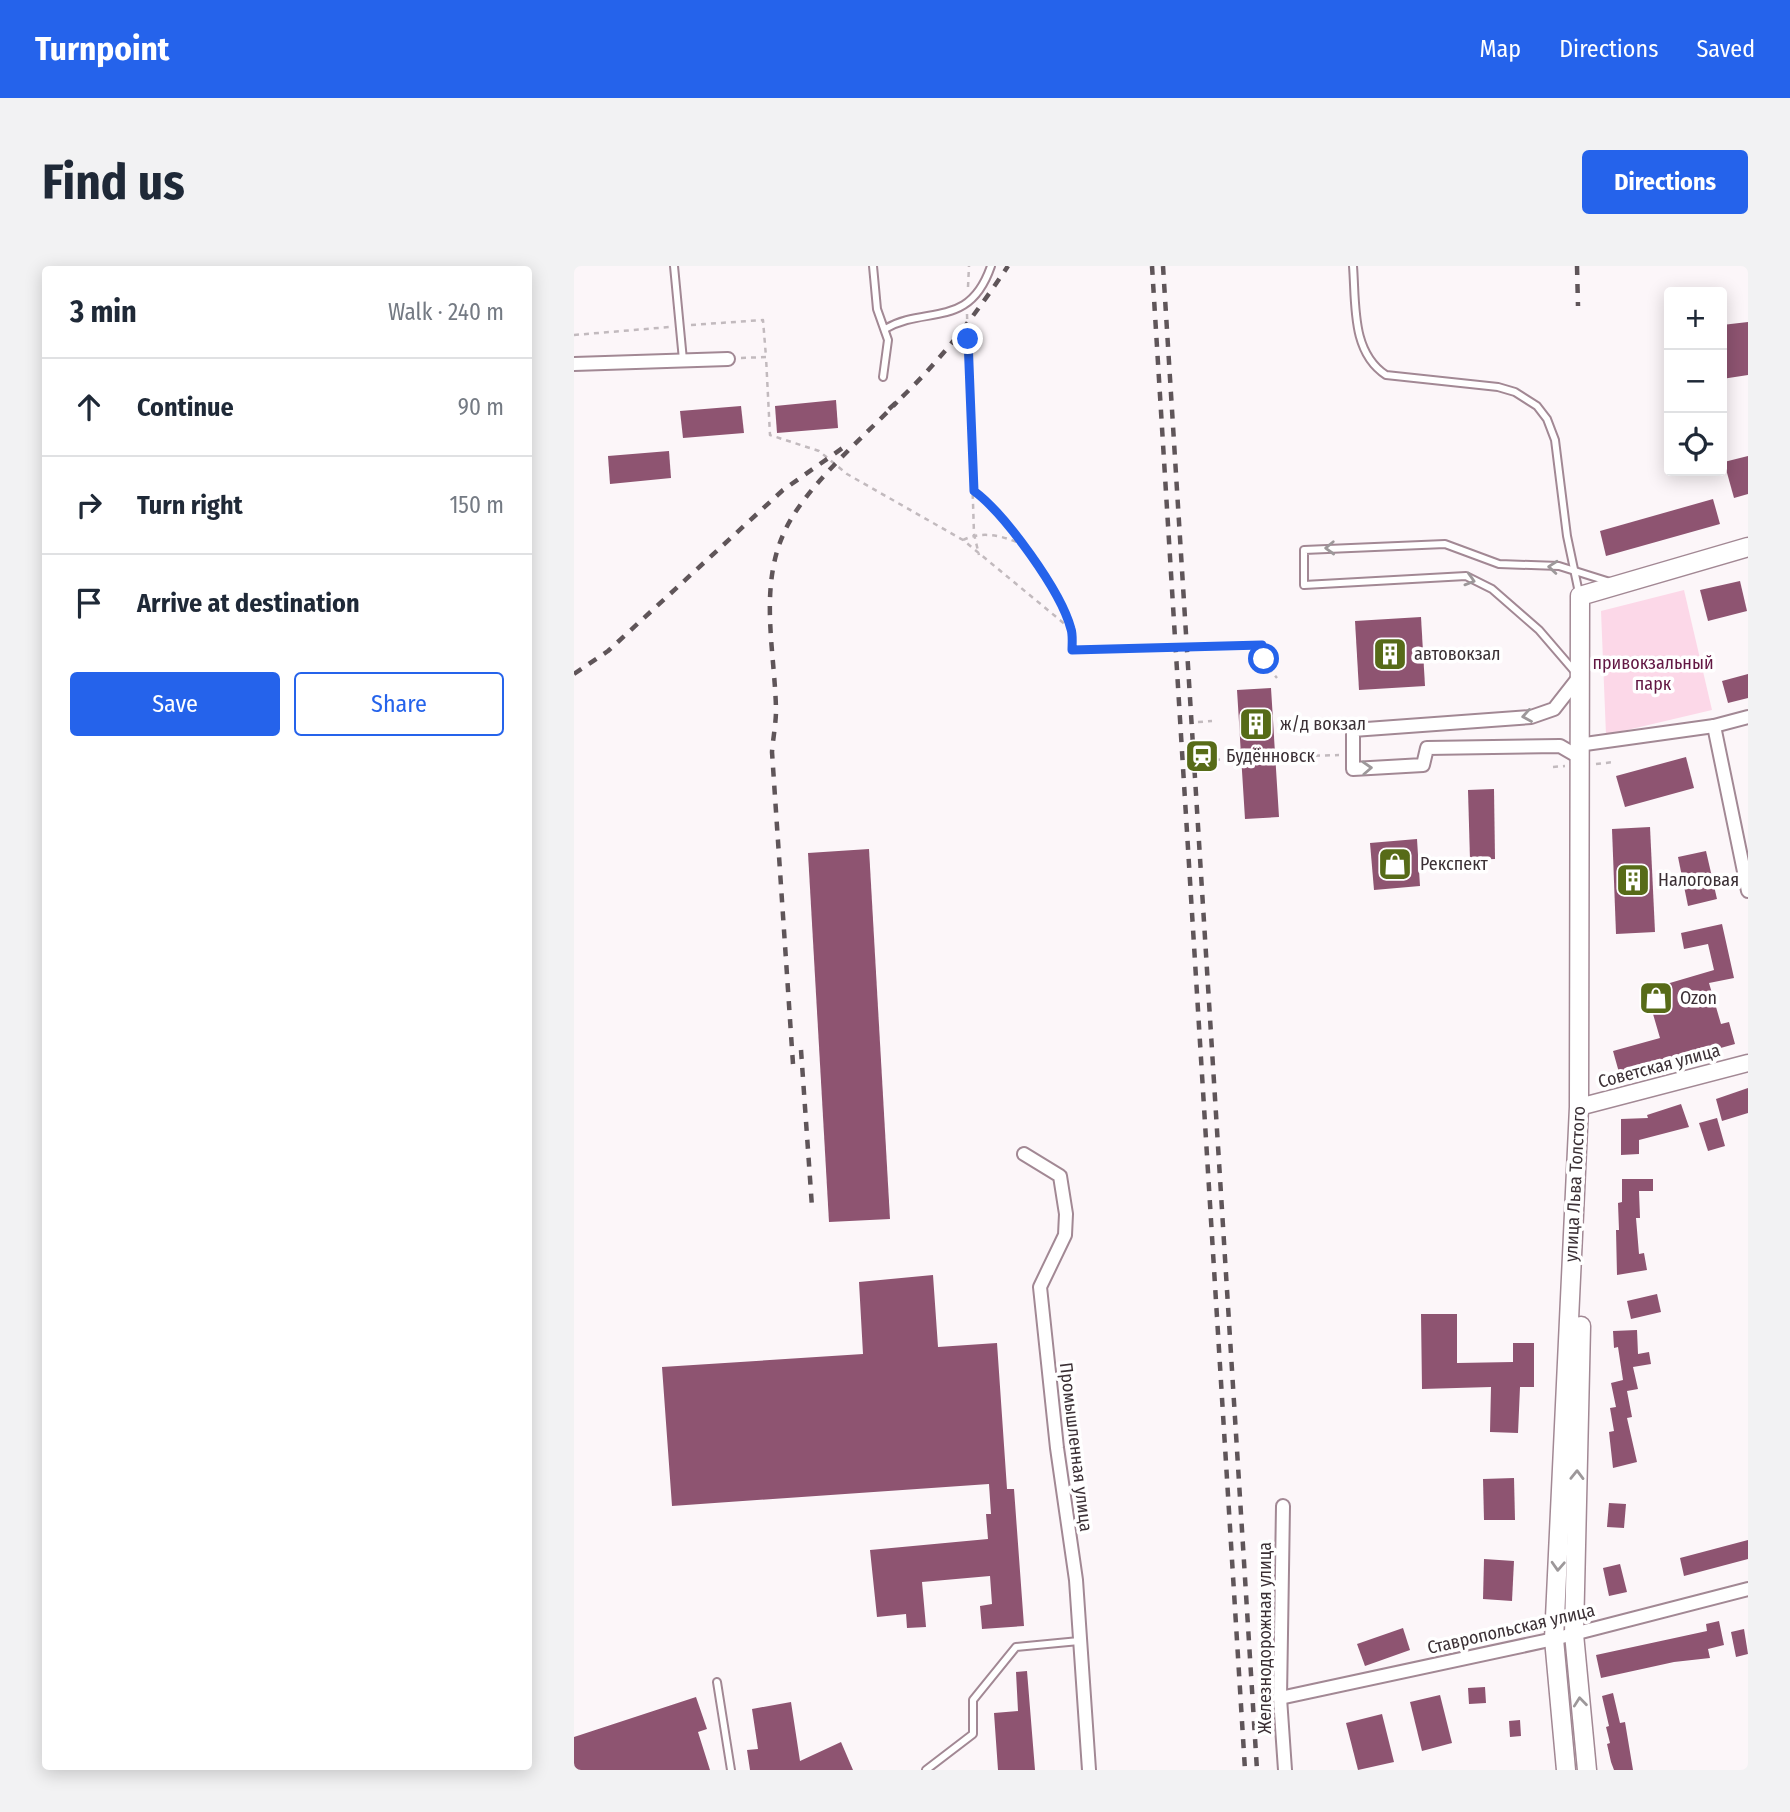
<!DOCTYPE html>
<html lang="en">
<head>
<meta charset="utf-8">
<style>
	:root { --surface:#fff; --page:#f2f2f3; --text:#1f2937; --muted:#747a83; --line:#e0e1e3; --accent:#2563eb }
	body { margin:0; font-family:"Fira Sans Condensed",sans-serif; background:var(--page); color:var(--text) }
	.controls { position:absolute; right:21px; top:21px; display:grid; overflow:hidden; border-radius:7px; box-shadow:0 4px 18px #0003 }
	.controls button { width:63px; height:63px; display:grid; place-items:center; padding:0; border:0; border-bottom:2px solid var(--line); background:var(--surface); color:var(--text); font:35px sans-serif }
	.stop { position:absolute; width:21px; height:21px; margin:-16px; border:5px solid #2563eb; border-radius:50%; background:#fff }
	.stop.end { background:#2563eb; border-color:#fff; box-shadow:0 2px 7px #0008 }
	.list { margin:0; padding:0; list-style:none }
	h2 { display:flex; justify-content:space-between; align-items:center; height:91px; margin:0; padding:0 28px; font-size:30px }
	h2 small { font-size:23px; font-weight:400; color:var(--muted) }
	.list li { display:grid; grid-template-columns:46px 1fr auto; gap:21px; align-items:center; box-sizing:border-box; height:98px; padding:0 28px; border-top:2px solid var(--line) }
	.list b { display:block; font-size:26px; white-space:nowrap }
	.list em { font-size:23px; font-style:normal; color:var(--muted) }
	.actions { display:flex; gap:14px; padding:21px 28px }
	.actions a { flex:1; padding:16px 0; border:2px solid var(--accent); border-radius:7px; text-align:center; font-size:24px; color:var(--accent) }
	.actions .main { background:var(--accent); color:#fff }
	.icon { flex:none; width:38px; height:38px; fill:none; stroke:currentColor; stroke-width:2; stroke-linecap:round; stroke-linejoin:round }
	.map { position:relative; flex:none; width:1174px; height:1504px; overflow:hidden; border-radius:7px }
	header { display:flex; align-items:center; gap:42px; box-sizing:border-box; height:98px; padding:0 35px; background:var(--accent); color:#fff }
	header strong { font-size:33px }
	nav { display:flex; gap:38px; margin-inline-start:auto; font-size:24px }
	.intro { display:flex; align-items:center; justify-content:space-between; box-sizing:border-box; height:168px; padding:0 42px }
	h1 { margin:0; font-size:49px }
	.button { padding:18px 32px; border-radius:7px; background:var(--accent); color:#fff; font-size:24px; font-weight:700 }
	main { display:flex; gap:42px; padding:0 42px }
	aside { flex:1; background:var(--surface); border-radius:7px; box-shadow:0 4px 18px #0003 }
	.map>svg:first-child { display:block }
	.green { fill:#fcd8e8 }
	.building { fill:#8e5471 }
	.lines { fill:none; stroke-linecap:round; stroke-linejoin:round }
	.service-casing { stroke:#a28894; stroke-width:10 }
	.minor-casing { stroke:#a28894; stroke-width:16 }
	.tertiary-casing { stroke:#a28894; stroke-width:19 }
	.secondary-casing { stroke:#a28894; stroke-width:21 }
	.path { stroke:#c2babe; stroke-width:2.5; stroke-dasharray:5 5; stroke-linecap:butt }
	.service { stroke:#fff; stroke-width:6 }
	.minor { stroke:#fff; stroke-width:12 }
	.tertiary { stroke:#fff; stroke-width:16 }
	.secondary { stroke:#fff; stroke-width:18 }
	.rail { stroke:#5f5559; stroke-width:4.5; stroke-dasharray:9 9; stroke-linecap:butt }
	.oneway { stroke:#9d989a }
	.route { stroke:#2563eb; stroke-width:9 }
	.labels { text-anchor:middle; stroke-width:7; stroke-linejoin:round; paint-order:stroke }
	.poi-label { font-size:18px; fill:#3b3035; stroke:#fff; text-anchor:start }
	.park-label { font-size:18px; fill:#621743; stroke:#fff }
	.street-label { font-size:18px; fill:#3b3035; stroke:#fff }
</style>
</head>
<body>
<header>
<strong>Turnpoint</strong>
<nav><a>Map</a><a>Directions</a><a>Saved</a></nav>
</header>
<div class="intro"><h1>Find us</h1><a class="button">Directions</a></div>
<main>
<aside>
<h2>3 min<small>Walk · 240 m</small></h2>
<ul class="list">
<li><svg class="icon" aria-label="ahead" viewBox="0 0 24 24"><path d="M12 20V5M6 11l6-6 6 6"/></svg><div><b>Continue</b></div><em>90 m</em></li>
<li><svg class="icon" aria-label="right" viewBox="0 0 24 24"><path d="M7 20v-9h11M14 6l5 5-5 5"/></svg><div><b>Turn right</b></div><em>150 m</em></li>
<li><svg class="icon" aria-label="arrive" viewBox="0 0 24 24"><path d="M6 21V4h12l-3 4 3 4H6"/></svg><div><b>Arrive at destination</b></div></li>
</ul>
<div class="actions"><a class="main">Save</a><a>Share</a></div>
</aside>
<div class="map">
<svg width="1174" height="1504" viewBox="0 0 1174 1504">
	<rect width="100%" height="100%" fill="#fcf6f9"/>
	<path class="green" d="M1110 324 1138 444 1032 469 1027 345Z"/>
	<g class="building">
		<path d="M1174 56V109L1148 113V59Z"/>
		<path d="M262 134 264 162 203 167 201 140Z"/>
		<path d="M167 140 170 167 109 172 106 145Z"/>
		<path d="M95 185 97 212 36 218 34 190Z"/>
		<path d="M1174 190V228L1160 232 1150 196Z"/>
		<path d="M1139 233 1146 258 1032 290 1026 265Z"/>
		<path d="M1166 315 1173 345 1134 355 1126 324Z"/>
		<path d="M847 351 851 420 785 424 781 355Z"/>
		<path d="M1174 408V432L1154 437 1148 415Z"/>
		<path d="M697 422 705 551 671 553 663 424Z"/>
		<path d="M1112 491 1120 522 1051 541 1042 510Z"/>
		<path d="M920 523 921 593 896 594 894 524Z"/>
		<path d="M1076 561 1081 666 1042 668 1038 563Z"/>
		<path d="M843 573 846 620 800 624 796 577Z"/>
		<path d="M295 583 316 953 255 956 234 587Z"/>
		<path d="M1132 585 1143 633 1114 640 1104 591Z"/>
		<path d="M1148 658 1160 712 1135 717 1147 758 1155 756 1161 778 1046 810 1039 785 1086 772 1072 724 1140 704 1134 678 1110 683 1107 667Z"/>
		<path d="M1174 822V847L1148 855 1142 833Z"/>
		<path d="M1107 838 1115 861 1065 874V888L1047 889V853L1074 852 1073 849Z"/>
		<path d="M1143 852 1151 880 1134 885 1125 857Z"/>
		<path d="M1048 913H1079V925H1065L1066 952H1062L1065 988 1070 987 1073 1004 1043 1009 1042 964H1045L1044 937 1048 936Z"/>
		<path d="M359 1009 364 1081 423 1077 433 1223H440L450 1360 408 1363 406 1340 418 1338 416 1310 348 1316 352 1361 333 1362 332 1348 303 1351 296 1284 414 1273 412 1248H417L415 1218 98 1240 88 1101 289 1088 285 1016Z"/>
		<path d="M1083 1028 1087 1046 1057 1053 1053 1035Z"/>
		<path d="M847 1048H883V1097L939 1096V1077H960V1121H946L944 1167 916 1166 917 1121 848 1123Z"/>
		<path d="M1063 1064 1064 1088 1075 1086 1077 1098 1059 1101 1064 1123 1053 1125 1058 1151 1053 1152 1063 1196 1039 1202 1035 1166 1040 1165 1036 1142 1042 1141 1037 1117 1049 1114 1044 1081 1040 1082 1039 1065Z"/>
		<path d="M940 1212 941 1254H910L909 1213Z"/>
		<path d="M1035 1237 1052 1238 1050 1262 1033 1261Z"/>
		<path d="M1174 1274V1293L1110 1310 1106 1292Z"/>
		<path d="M910 1293 940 1295 938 1335 909 1333Z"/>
		<path d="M1046 1298 1053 1326 1035 1330 1029 1302Z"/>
		<path d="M1145 1355 1150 1379 1134 1383 1136 1392 1100 1396 1027 1412 1022 1389 1133 1365 1132 1358Z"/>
		<path d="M829 1362 836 1384 791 1400 783 1378Z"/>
		<path d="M1170 1363 1174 1388 1162 1391 1157 1366Z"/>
		<path d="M453 1405 461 1504H424L420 1447 444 1445 442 1406Z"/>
		<path d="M911 1421 912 1437 895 1438 894 1422Z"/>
		<path d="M1039 1427 1046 1457 1051 1456 1059 1504H1040L1037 1496 1033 1478 1036 1477 1032 1461 1035 1460 1028 1430Z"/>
		<path d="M866 1429 878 1477 848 1485 836 1436Z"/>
		<path d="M122 1431 133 1463 124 1466 136 1504H0V1471Z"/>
		<path d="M217 1436 226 1495 267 1476 279 1504H176L173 1484 184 1483 178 1443Z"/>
		<path d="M808 1448 820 1496 784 1504 772 1457Z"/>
		<path d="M946 1454 947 1470 936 1471 935 1455Z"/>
	</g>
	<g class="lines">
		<g class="service-casing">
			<g id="service">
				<path d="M100 0 109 94"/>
				<path d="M299 0 303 43 314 74 309 111"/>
				<path d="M779 0C782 38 777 86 812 109L924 121 941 126 963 140 973 153 981 174 993 270 1005 327"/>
				<path d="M311 63C352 39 395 64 417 0"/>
				<path d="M1002 407 965 364 918 323 892 310 730 319V284L871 278 925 298 985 300 1036 316"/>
				<path d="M143 1416 157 1504"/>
				<path d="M352 1504 399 1468V1434L442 1381 505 1375"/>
			</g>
		</g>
		<g class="minor-casing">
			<g id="minor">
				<path d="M0 98 154 93"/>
				<path d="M1140 460 1174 625"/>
				<path d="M1004 479 1140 460 1174 451"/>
				<path d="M1005 491 986 480 853 482 849 499 779 503V464L957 451 980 443 1005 411"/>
				<path d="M450 888 486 910 492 948 491 969 466 1021 483 1182 502 1314 515 1504"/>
				<path d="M709 1240 706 1432 711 1504"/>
				<path d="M706 1432 980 1373 1174 1323"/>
			</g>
		</g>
		<g class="tertiary-casing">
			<path id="tertiary" d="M1005 841 1174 797"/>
		</g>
		<g class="secondary-casing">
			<g id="secondary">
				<path d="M1007 1060 1000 1368 1013 1504"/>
				<path d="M992 1504 980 1373 1005 841 1006 330 1174 281"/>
			</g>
		</g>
		<g class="path">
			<path d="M394 21 395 0"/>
			<path d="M393 48 400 268 405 289"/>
			<path d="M117 59 189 54 192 91"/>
			<path d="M0 69 96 61"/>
			<path d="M167 92 192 91 196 169 245 185 273 208 389 274 498 364V384L688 379 693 400 703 412"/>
			<path d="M400 225C441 254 478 317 498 364"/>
			<path d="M389 274C407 265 426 269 445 277"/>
			<path d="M624 456 638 455"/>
			<path d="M701 491 765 489"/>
			<path d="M641 494 667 492"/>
			<path d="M1022 498 1040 496"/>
			<path d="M979 501 991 500"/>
		</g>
		<use href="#service" class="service"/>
		<use href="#minor" class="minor"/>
		<use href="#tertiary" class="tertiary"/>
		<use href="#secondary" class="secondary"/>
		<g class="rail">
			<path d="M578 0 671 1504"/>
			<path d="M589 0 683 1504"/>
			<path d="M1003 0 1004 40"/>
			<path d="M315 143C362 101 400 51 434 0"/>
			<path d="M0 408 34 385 209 224 270 181"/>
			<path d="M227 784 238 941"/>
			<path d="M219 798 198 486C199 472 202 458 202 444 201 387 185 324 209 269 228 223 288 173 323 136"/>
		</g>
	</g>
	<defs><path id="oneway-chevron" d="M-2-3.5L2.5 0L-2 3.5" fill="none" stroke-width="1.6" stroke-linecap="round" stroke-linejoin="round" transform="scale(1.75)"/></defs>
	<g class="oneway">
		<use href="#oneway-chevron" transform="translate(756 282) rotate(178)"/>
		<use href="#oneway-chevron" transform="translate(979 301) rotate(-175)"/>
		<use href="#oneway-chevron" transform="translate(896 314) rotate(17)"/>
		<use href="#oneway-chevron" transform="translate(953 450) rotate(170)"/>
		<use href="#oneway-chevron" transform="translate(793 502) rotate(-3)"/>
		<use href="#oneway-chevron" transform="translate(1003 1209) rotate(-89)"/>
		<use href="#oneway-chevron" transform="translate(984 1300) rotate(93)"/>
		<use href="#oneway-chevron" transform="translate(1006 1436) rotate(-96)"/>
	</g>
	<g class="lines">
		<path class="route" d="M394 73 400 225C431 248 487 325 497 363 499 369 498 378 498 384L688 379 690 393"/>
	</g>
	<defs>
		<g id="building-square" transform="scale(1.75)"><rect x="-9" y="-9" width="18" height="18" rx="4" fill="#576b18" stroke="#fff"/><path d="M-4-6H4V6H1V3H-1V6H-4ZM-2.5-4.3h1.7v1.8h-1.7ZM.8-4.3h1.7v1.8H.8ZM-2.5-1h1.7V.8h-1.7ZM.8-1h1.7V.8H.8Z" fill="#fff"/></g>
		<g id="station-square" transform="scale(1.75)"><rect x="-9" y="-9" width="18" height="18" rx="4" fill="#576b18" stroke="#fff"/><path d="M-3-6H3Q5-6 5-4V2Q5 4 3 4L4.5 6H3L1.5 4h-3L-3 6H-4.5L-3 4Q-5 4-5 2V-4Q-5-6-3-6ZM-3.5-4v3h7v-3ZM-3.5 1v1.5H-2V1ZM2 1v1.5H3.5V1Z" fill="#fff"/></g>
		<g id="shop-square" transform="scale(1.75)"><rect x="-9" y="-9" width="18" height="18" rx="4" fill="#576b18" stroke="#fff"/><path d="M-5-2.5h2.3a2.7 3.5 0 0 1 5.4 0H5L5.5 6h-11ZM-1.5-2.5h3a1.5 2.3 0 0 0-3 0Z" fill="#fff"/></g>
	</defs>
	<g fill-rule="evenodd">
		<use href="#building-square" x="816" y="388"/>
		<use href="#building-square" x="682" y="458"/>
		<use href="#station-square" x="628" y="490"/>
		<use href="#shop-square" x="821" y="598"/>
		<use href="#building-square" x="1059" y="614"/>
		<use href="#shop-square" x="1082" y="732"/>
	</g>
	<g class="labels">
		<g class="poi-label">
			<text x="840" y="394">автовокзал</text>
			<text x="706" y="464">ж/д вокзал</text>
			<text x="652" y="496">Будённовск</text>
			<text x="846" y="604">Рекспект</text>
			<text x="1084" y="620">Налоговая</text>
			<text x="1106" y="738">Ozon</text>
		</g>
		<g class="park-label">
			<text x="1079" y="403">привокзальный<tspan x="1079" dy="21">парк</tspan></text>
		</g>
		<g class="street-label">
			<text transform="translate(1085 800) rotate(-15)" y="6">Советская улица</text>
			<text transform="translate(1001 918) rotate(-87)" y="6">улица Льва Толстого</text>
			<text transform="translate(502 1181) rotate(83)" y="6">Промышленная улица</text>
			<text transform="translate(937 1363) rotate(-13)" y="6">Ставропольская улица</text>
			<text transform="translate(691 1372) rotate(-90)" y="6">Железнодорожная улица</text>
		</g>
	</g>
</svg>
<div class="controls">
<button>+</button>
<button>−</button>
<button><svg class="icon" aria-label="locate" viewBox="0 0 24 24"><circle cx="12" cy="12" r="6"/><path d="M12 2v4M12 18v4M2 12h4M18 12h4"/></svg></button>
</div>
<div class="stop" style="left:690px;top:393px"></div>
<div class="stop end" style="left:394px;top:73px"></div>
</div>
</main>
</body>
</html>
